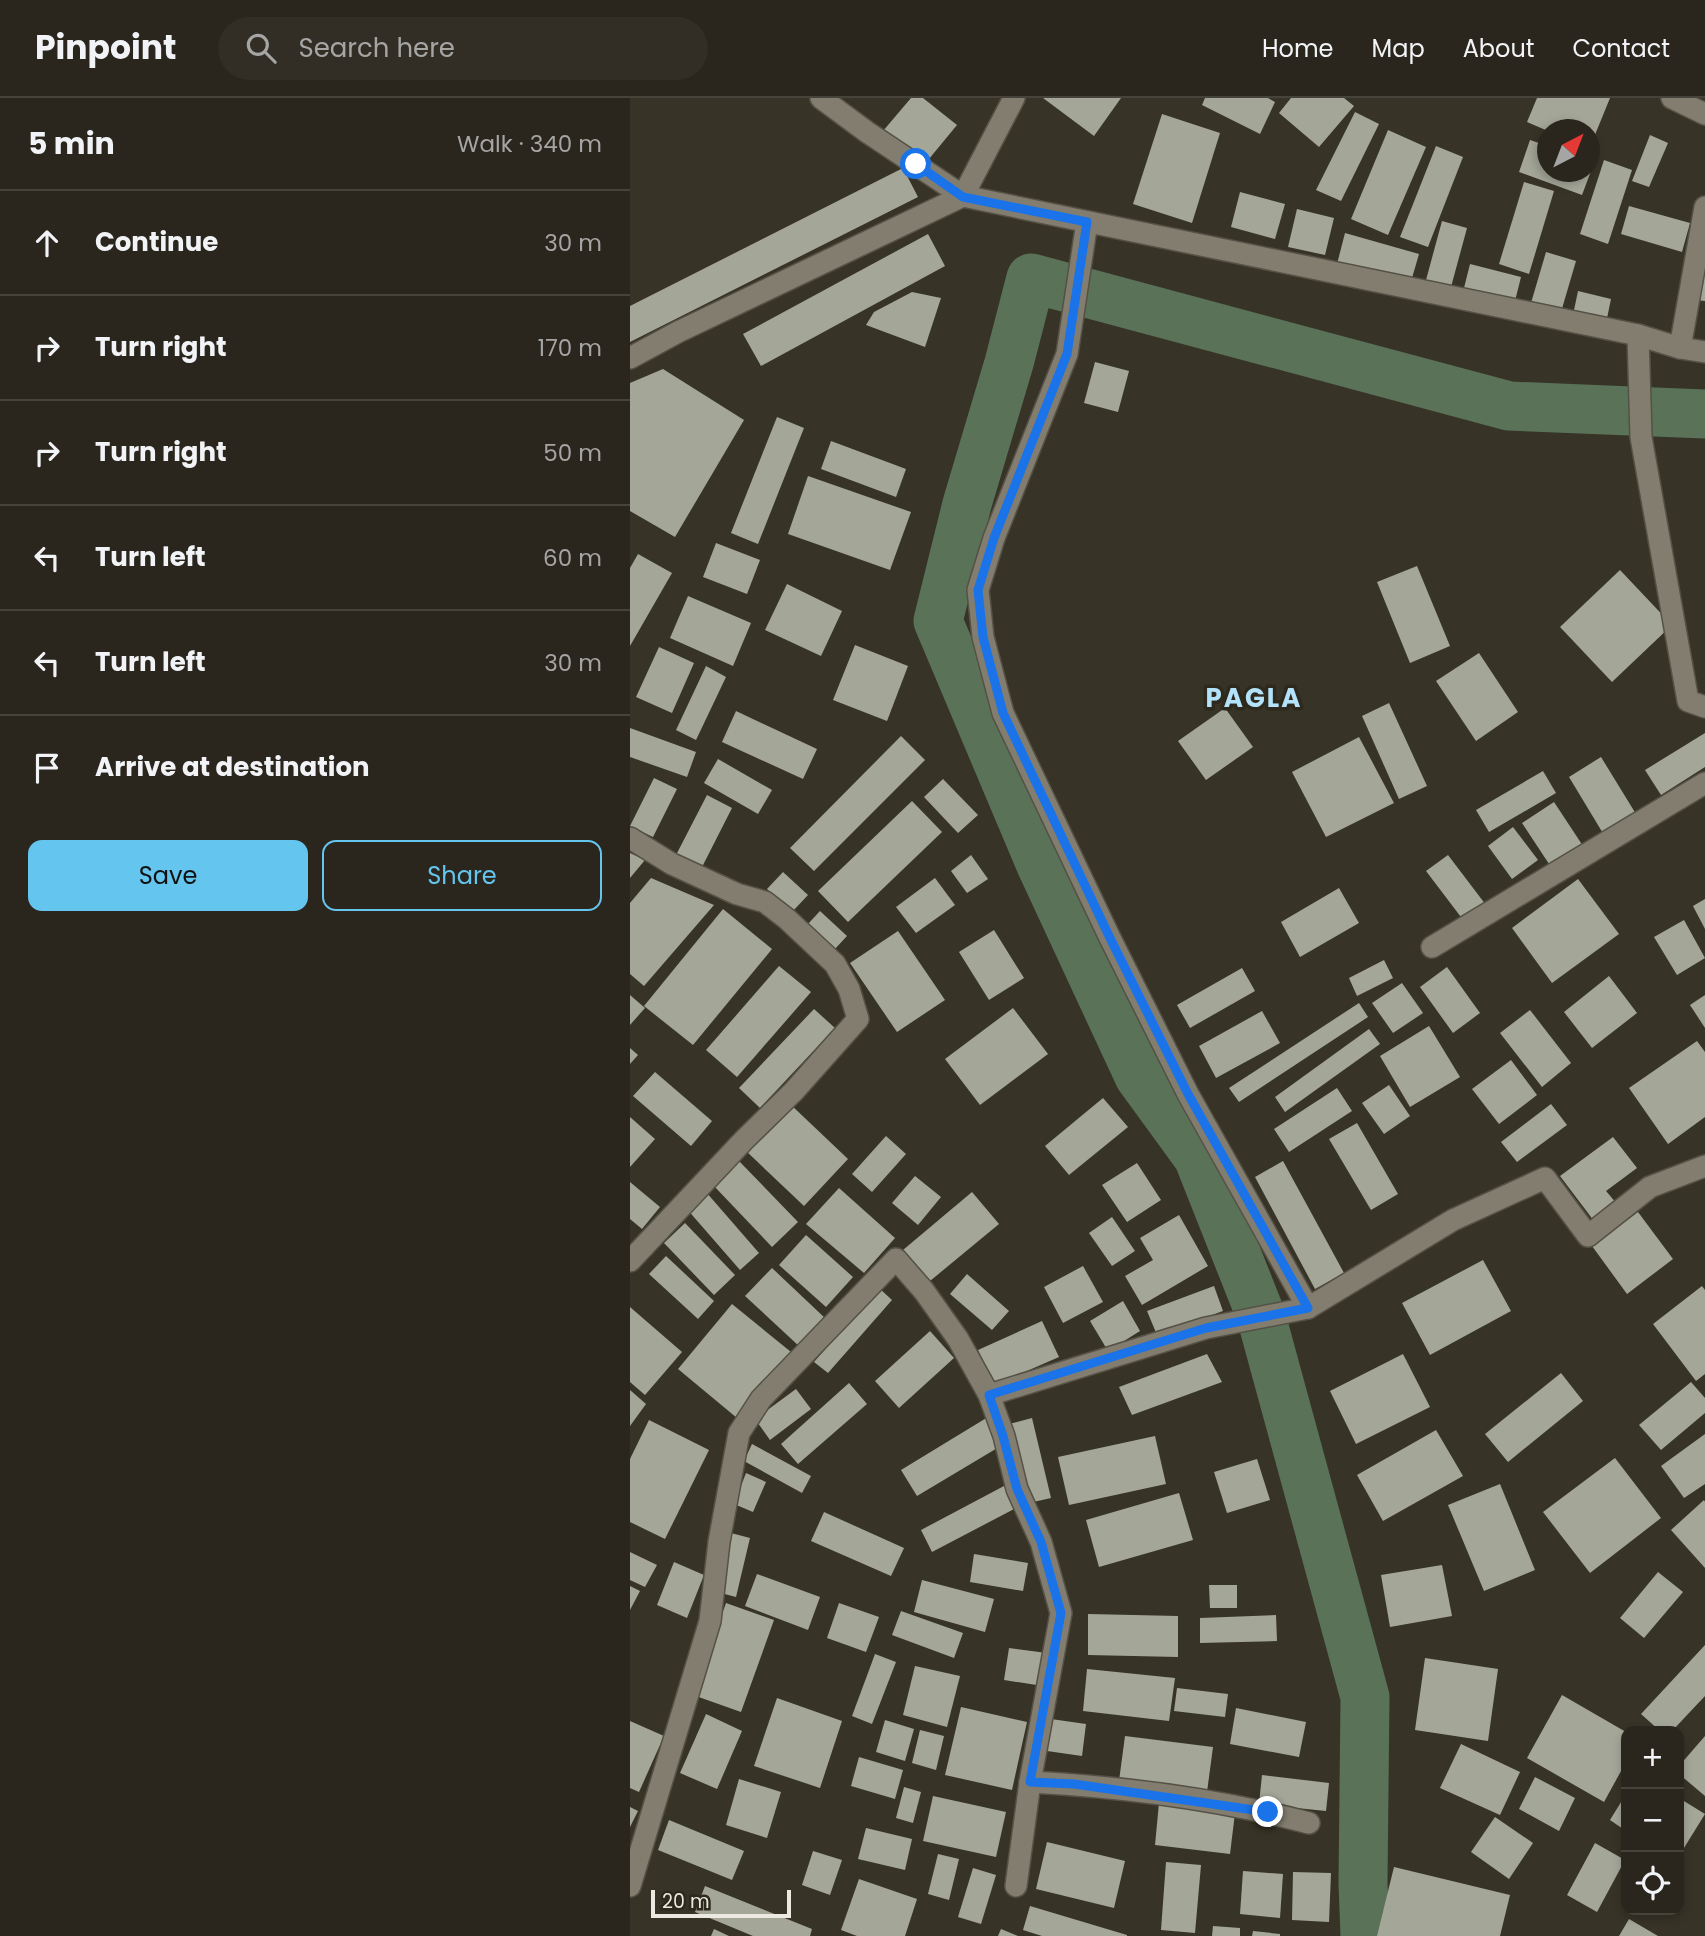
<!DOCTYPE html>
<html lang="en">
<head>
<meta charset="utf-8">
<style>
	:root { --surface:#2a261d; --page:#322e26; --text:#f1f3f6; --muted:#a5a5a4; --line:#46433b; --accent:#64c5ee }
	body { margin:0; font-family:Poppins,sans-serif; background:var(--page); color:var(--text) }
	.controls { position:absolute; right:21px; bottom:21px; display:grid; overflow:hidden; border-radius:14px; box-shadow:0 4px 10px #0003 }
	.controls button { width:63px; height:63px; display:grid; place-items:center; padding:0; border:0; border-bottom:2px solid var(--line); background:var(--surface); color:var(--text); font:35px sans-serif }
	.compass { position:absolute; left:907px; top:21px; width:63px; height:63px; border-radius:50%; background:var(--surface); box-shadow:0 4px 10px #0003; rotate:42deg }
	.scale { position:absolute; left:21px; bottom:18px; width:140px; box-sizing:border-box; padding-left:7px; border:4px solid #ece9e1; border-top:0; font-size:19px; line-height:24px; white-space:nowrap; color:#ece9e1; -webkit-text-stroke:5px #2e291d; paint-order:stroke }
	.stop { position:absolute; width:21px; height:21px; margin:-16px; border:5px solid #1a73e8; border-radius:50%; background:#fff }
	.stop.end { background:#1a73e8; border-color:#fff; box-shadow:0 2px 7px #0008 }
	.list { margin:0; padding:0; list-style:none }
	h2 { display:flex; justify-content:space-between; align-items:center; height:91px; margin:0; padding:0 28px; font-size:30px }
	h2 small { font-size:23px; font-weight:400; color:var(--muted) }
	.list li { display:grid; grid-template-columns:46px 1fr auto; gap:21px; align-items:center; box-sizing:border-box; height:105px; padding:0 28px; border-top:2px solid var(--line) }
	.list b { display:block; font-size:26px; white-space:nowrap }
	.list em { font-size:23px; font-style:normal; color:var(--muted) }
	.actions { display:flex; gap:14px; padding:21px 28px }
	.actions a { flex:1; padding:16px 0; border:2px solid var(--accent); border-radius:14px; text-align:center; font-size:24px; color:var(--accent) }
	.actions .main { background:var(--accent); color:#111 }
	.icon { flex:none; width:38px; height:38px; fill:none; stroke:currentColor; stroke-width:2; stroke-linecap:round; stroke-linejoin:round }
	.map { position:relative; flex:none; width:1075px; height:1838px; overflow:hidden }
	header { display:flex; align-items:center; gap:42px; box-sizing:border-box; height:98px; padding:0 35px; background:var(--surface); border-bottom:2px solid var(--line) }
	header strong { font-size:33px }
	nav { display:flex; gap:38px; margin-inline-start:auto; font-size:24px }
	.search { width:490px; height:63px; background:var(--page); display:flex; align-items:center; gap:18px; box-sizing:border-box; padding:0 24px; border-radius:38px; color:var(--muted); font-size:26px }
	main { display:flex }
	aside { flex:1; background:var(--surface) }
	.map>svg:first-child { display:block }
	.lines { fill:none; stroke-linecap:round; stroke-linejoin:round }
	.canal { stroke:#597258; stroke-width:49 }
	.building { fill:#a4a798 }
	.street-casing { stroke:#555146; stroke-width:24 }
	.street { stroke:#837d6f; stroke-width:21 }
	.route { stroke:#1a73e8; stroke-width:9 }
	.labels { text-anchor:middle; stroke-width:7; stroke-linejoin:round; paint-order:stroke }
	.district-label { font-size:26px; font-weight:bold; letter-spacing:2px; fill:#b2e3fa; stroke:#2e291d }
</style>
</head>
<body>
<header>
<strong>Pinpoint</strong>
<div class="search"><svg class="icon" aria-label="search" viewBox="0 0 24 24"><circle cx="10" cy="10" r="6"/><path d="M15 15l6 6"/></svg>Search here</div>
<nav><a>Home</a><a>Map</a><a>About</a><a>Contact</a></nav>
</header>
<main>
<aside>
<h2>5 min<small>Walk · 340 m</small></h2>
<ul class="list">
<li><svg class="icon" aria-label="ahead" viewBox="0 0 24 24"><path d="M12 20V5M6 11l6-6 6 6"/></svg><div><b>Continue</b></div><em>30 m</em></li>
<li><svg class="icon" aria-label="right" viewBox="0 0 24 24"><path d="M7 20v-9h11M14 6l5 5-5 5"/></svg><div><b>Turn right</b></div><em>170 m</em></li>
<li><svg class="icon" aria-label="right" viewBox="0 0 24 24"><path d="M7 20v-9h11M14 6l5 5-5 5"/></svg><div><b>Turn right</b></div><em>50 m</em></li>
<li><svg class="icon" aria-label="left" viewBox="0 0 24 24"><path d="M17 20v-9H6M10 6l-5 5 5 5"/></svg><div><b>Turn left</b></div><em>60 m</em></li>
<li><svg class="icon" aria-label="left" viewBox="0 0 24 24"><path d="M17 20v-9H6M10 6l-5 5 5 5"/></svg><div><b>Turn left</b></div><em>30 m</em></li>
<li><svg class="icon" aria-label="arrive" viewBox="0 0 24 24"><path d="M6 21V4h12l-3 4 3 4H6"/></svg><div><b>Arrive at destination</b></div></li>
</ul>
<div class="actions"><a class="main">Save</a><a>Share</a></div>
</aside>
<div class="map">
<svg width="1075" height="1838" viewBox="0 0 1075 1838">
	<rect width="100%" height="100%" fill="#383327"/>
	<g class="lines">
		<path class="canal" d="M735 1838 733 1785 735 1599 631 1218 568 1059 509 978 411 767 308 523 337 406 379 265 401 180 879 308 1075 316"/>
	</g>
	<g class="building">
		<path d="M281 0H293L327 27 294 67 253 33Z"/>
		<path d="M413 0H491L464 38Z"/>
		<path d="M575 0H638L645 4 630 36 572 7Z"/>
		<path d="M661 0H714L724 8 689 49 649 15Z"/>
		<path d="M907 0H980L960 49V32L918 33 897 24Z"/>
		<path d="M725 14 749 26 711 103 686 92Z"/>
		<path d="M532 16 590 35 562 125 503 106Z"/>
		<path d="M758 32 796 49 758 137 721 121Z"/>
		<path d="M1020 37 1038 45 1019 89 1002 83Z"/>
		<path d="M900 42 918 48V74H960V63L964 65 952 97 889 74Z"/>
		<path d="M806 48 833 59 798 149 770 139Z"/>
		<path d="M974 62 1002 72 978 146 950 136Z"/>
		<path d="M273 70 288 99 0 244V208Z"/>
		<path d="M894 84 924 93 899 176 869 166Z"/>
		<path d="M610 94 655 106 645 141 601 129Z"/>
		<path d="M999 108 1060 125 1052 154 991 136Z"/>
		<path d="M667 111 704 120 695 157 658 149Z"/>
		<path d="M812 123 837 130 821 189 796 182Z"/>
		<path d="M715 135 789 156 780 187 707 166Z"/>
		<path d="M298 136 315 168 131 268 113 236Z"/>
		<path d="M916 154 946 163 931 214 901 205Z"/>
		<path d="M1075 157V203L1065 202Z"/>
		<path d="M840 166 891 179 884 207 833 194Z"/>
		<path d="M948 193 981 201 976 225 943 217Z"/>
		<path d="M282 194 311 200 295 249 236 227 244 214Z"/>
		<path d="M465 264 499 273 488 314 454 305Z"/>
		<path d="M33 271 114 322 45 439 0 413V285Z"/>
		<path d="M147 319 174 330 128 446 101 435Z"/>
		<path d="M201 343 276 371 266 399 191 371Z"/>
		<path d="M178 378 281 414 260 472 158 436Z"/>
		<path d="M86 445 130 462 117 496 73 479Z"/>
		<path d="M8 456 42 475 0 548V470Z"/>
		<path d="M787 468 820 548 780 565 747 484Z"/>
		<path d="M990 472 1042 527 982 584 930 529Z"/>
		<path d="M157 486 212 513 191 558 135 532Z"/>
		<path d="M58 498 121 525 103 568 40 540Z"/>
		<path d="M225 547 278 568 257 623 203 602Z"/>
		<path d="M29 549 64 565 42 615 6 599Z"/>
		<path d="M849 555 888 614 846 643 806 583Z"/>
		<path d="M76 568 96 579 66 642 46 632Z"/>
		<path d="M759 605 797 688 769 701 732 618Z"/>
		<path d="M595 610 623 649 576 682 548 643Z"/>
		<path d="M106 613 187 651 173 681 92 644Z"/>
		<path d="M0 630 66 654 57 679 0 659Z"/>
		<path d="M1075 635V669L1031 697 1015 672Z"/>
		<path d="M271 638 295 662 184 773 160 750Z"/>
		<path d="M729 639 764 705 696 739 662 674Z"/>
		<path d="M971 659 1006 716 974 737 939 679Z"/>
		<path d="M88 661 142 692 128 716 74 685Z"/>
		<path d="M913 673 926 695 859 734 846 712Z"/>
		<path d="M24 680 47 691 23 739 0 728Z"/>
		<path d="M313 681 348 717 328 735 294 699Z"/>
		<path d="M77 697 102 710 70 773 45 759Z"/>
		<path d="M282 703 312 734 218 824 188 793Z"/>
		<path d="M924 704 955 751 923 772 892 725Z"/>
		<path d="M883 729 908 762 882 781 858 748Z"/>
		<path d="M0 755 15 762 0 780Z"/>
		<path d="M341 757 358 781 337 795 321 773Z"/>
		<path d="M818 757 859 811 837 827 796 773Z"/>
		<path d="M153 774 178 797 162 814 137 791Z"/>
		<path d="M21 780 84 807 14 888 0 876V805Z"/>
		<path d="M305 780 325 807 286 835 266 809Z"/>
		<path d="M948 781 989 836 922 885 882 830Z"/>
		<path d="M709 790 729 825 670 859 651 824Z"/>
		<path d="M1075 801V831L1063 808Z"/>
		<path d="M93 811 142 851 63 947 14 908Z"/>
		<path d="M190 813 217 838 204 852 177 827Z"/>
		<path d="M1054 822 1075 860 1047 877 1024 839Z"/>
		<path d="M364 832 394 880 359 902 329 854Z"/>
		<path d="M268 833 315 902 267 934 220 865Z"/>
		<path d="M754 862 763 880 727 898 719 880Z"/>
		<path d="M149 868 181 894 107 979 76 952Z"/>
		<path d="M817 869 850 915 823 935 790 889Z"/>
		<path d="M612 870 625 893 560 930 547 907Z"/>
		<path d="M979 878 1007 915 962 950 934 914Z"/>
		<path d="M772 885 793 915 763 935 742 905Z"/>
		<path d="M0 897 15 910 0 927Z"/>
		<path d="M1075 897V930L1060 907Z"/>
		<path d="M729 905 738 919 609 1004 599 990Z"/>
		<path d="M383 910 418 956 350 1007 315 961Z"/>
		<path d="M184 911 205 930 130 1010 109 990Z"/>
		<path d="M900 912 941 965 912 989 870 935Z"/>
		<path d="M632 913 650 945 586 980 569 948Z"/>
		<path d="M799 928 830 979 780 1009 750 958Z"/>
		<path d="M739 931 750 946 655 1014 645 999Z"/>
		<path d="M1067 943 1075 954V1019L1038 1046 999 990Z"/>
		<path d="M0 950 8 957 0 966Z"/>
		<path d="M881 962 907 997 869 1026 842 991Z"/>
		<path d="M25 974 82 1023 61 1048 3 998Z"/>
		<path d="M759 987 780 1018 754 1036 732 1005Z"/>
		<path d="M707 990 722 1013 659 1054 644 1031Z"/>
		<path d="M473 1000 498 1029 439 1077 415 1048Z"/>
		<path d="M159 1005 218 1061 174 1108 115 1052Z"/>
		<path d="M921 1006 937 1027 887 1064 871 1044Z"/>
		<path d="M0 1019 25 1041 0 1069Z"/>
		<path d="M727 1025 768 1096 741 1112 699 1041Z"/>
		<path d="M256 1038 276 1056 242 1094 222 1076Z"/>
		<path d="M983 1039 1007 1070 976 1093 987 1106 964 1123 930 1078Z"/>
		<path d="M109 1063 168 1124 142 1149 83 1087Z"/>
		<path d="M653 1063 714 1175 685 1191 625 1079Z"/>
		<path d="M507 1065 531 1102 497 1124 472 1087Z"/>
		<path d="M285 1078 311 1099 288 1127 262 1105Z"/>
		<path d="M0 1084 30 1109 12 1131 0 1121Z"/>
		<path d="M209 1090 265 1140 234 1175 176 1126Z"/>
		<path d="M76 1094 129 1155 110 1172 56 1110Z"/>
		<path d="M342 1094 369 1126 300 1183 273 1152Z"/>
		<path d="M1008 1114 1043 1161 997 1196 962 1148Z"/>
		<path d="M549 1117 578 1168 512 1207 495 1178 523 1162 510 1140Z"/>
		<path d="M482 1119 505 1153 482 1168 459 1135Z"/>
		<path d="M55 1125 105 1177 84 1197 34 1145Z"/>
		<path d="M176 1137 223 1179 196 1209 149 1167Z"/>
		<path d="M36 1158 84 1203 68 1221 19 1176Z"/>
		<path d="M853 1162 881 1213 800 1257 772 1205Z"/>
		<path d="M453 1168 473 1204 433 1225 414 1189Z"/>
		<path d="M142 1170 196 1221 170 1249 115 1198Z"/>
		<path d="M337 1176 379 1213 362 1232 320 1196Z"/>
		<path d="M584 1188 593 1213 527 1237 517 1213Z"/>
		<path d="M1072 1188 1075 1192V1276L1066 1283 1023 1226Z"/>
		<path d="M249 1190 262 1202 198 1275 184 1264Z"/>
		<path d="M493 1203 510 1233 478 1253 460 1223Z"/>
		<path d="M102 1206 161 1254 107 1320 48 1271Z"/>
		<path d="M0 1209 52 1254 15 1297 0 1284Z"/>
		<path d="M412 1223 429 1259 365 1287 348 1252Z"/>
		<path d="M300 1233 324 1260 269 1310 245 1283Z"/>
		<path d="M577 1256 592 1284 502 1317 489 1289Z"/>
		<path d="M773 1256 800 1309 726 1346 700 1293Z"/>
		<path d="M931 1275 953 1303 878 1364 855 1336Z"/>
		<path d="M1061 1284 1075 1300V1315L1031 1352 1009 1327Z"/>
		<path d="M219 1285 237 1306 168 1366 151 1346Z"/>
		<path d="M166 1291 181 1311 140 1342 125 1321Z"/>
		<path d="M0 1292 16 1306 0 1328Z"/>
		<path d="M358 1319 374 1346 287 1398 271 1372Z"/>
		<path d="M402 1320 421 1400 399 1405 379 1326Z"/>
		<path d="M19 1322 79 1352 35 1441 0 1424V1361Z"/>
		<path d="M806 1332 833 1378 753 1423 727 1377Z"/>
		<path d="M1075 1336V1386L1054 1400 1031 1368Z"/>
		<path d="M525 1338 536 1386 439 1407 428 1359Z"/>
		<path d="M122 1346 181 1378 172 1395 114 1363Z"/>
		<path d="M985 1360 1031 1420 960 1475 913 1414Z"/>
		<path d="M627 1361 640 1402 597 1415 584 1374Z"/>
		<path d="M116 1375 136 1384 123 1414 104 1406Z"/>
		<path d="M870 1386 905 1472 854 1493 818 1407Z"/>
		<path d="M374 1388 386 1410 302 1454 291 1432Z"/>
		<path d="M549 1395 563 1442 469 1469 456 1422Z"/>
		<path d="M1074 1402 1075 1404V1470L1041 1432Z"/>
		<path d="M194 1414 274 1450 261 1478 181 1443Z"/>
		<path d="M101 1435 120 1440 106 1499 87 1494Z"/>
		<path d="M0 1454 27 1467 15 1489 0 1482Z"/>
		<path d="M344 1456 398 1465 393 1493 340 1484Z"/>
		<path d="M44 1464 74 1477 57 1520 27 1507Z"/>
		<path d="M812 1467 822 1518 760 1529 751 1477Z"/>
		<path d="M1028 1474 1053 1494 1014 1540 990 1520Z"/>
		<path d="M127 1476 190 1499 178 1532 115 1508Z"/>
		<path d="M292 1482 364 1501 355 1534 284 1514Z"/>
		<path d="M579 1487H607V1510H580Z"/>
		<path d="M0 1488 10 1493 0 1512Z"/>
		<path d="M96 1505 144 1522 111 1614 63 1597Z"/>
		<path d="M209 1505 249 1519 236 1554 197 1540Z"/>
		<path d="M271 1513 333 1535 324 1560 262 1537Z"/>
		<path d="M458 1516 548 1518V1559L458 1557Z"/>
		<path d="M646 1517 647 1543 570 1545V1520Z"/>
		<path d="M1075 1547V1598L1042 1633H1030L1011 1616Z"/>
		<path d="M379 1550 417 1555 413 1588 374 1582Z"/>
		<path d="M245 1556 266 1564 242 1626 222 1618Z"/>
		<path d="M795 1560 868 1571 858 1643 785 1632Z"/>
		<path d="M285 1568 330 1578 317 1629 273 1617Z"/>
		<path d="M457 1571 545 1580 539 1623 453 1613Z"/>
		<path d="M547 1590 598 1596 595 1619 544 1613Z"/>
		<path d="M932 1597 996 1634V1664L974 1704 897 1660Z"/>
		<path d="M147 1600 212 1623 190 1690 124 1668Z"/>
		<path d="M331 1609 397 1624 382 1692 315 1677Z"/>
		<path d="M606 1610 676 1624 669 1659 600 1646Z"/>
		<path d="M76 1616 112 1633 87 1691 50 1675Z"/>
		<path d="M421 1621 456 1626 452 1658 417 1653Z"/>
		<path d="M255 1622 284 1631 275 1663 246 1654Z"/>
		<path d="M0 1623 34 1638 9 1694 0 1690Z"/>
		<path d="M290 1632 314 1638 306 1672 282 1665Z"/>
		<path d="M495 1638 583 1649 577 1694 489 1683Z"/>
		<path d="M1075 1638V1698L1049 1676V1668Z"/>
		<path d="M831 1646 890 1674 870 1717 810 1690Z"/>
		<path d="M229 1659 273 1672 265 1701 221 1688Z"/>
		<path d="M632 1677 699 1685 696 1713 629 1706Z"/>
		<path d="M905 1679 945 1700 929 1733 889 1711Z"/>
		<path d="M109 1681 151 1694 137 1740 96 1727Z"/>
		<path d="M274 1689 291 1694 283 1725 266 1720Z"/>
		<path d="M996 1696V1733L980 1722Z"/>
		<path d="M303 1698 376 1714 366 1759 293 1743Z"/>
		<path d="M1049 1700 1075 1716 1049 1758Z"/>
		<path d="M529 1705 605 1715 600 1756 525 1747Z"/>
		<path d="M0 1709 8 1713 0 1729Z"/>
		<path d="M865 1719 903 1745 879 1781 841 1754Z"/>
		<path d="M39 1722 114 1753 102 1782 28 1752Z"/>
		<path d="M236 1730 282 1741 275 1772 228 1761Z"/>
		<path d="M417 1744 495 1763 484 1810 406 1791Z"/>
		<path d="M965 1745 995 1762 967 1814 937 1797Z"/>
		<path d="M183 1753 212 1762 200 1797 172 1787Z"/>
		<path d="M308 1756 329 1761 319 1802 298 1796Z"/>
		<path d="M536 1764 571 1767 565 1835 531 1832Z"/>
		<path d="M764 1769 880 1797 870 1838H747Z"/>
		<path d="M343 1770 366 1777 351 1826 328 1819Z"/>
		<path d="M613 1773 653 1776 650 1820 610 1816Z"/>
		<path d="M663 1774 701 1775 699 1824 662 1822Z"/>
		<path d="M229 1781 287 1801 275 1838H227L211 1832Z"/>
		<path d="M75 1788 182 1831 180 1838H123L65 1814Z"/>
		<path d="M400 1808 497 1837V1838H412L393 1832Z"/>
		<path d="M999 1821 1028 1838H989Z"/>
		<path d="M583 1828 610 1830V1838H582Z"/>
		<path d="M84 1831 99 1838H81Z"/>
		<path d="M371 1831 388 1838H368Z"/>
		<path d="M623 1833 650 1836V1838H622Z"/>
	</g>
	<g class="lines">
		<g class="street-casing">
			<g id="street">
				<path d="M191 0 237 34 333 98 384 0"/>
				<path d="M1042 0 1075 16"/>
				<path d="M457 124 437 256 364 440 348 492 353 539 373 615 480 840 558 996 678 1210"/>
				<path d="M1008 237 1011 339 1058 603 1075 609"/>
				<path d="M1050 250 1075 109"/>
				<path d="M0 260 48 234 333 98 1008 237 1050 250 1075 254"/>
				<path d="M0 740 42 766 107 796 135 804 157 821 205 866 219 891 228 921 164 993 114 1042 0 1163"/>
				<path d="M802 849 1075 685"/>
				<path d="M359 1297 576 1230 678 1210 823 1122 915 1080 958 1138 1020 1089 1075 1068"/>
				<path d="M400 1684C493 1689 589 1701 679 1725"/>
				<path d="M0 1788 80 1523 89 1444 109 1335 131 1301 266 1161 294 1193 328 1241 359 1297 374 1338 387 1391 411 1444 431 1515 400 1684 386 1788"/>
			</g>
		</g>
		<use href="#street" class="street"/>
	</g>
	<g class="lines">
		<path class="route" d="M286 66 333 99 457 124 437 256 364 440 348 492 353 539 373 615 480 840 558 996 678 1210 576 1230 359 1297 373 1338 387 1391 411 1444 431 1515 400 1684 444 1686 638 1714"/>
	</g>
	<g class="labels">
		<g class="district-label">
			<text x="624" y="609">PAGLA</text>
		</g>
	</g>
</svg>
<div class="controls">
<button>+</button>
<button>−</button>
<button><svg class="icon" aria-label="locate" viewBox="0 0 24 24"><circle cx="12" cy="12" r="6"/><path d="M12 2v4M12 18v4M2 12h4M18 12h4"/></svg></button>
</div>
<svg class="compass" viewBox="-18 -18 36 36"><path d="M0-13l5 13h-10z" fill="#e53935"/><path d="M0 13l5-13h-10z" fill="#a5a5a4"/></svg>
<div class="scale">20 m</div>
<div class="stop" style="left:286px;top:66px"></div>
<div class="stop end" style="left:638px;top:1714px"></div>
</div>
</main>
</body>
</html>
